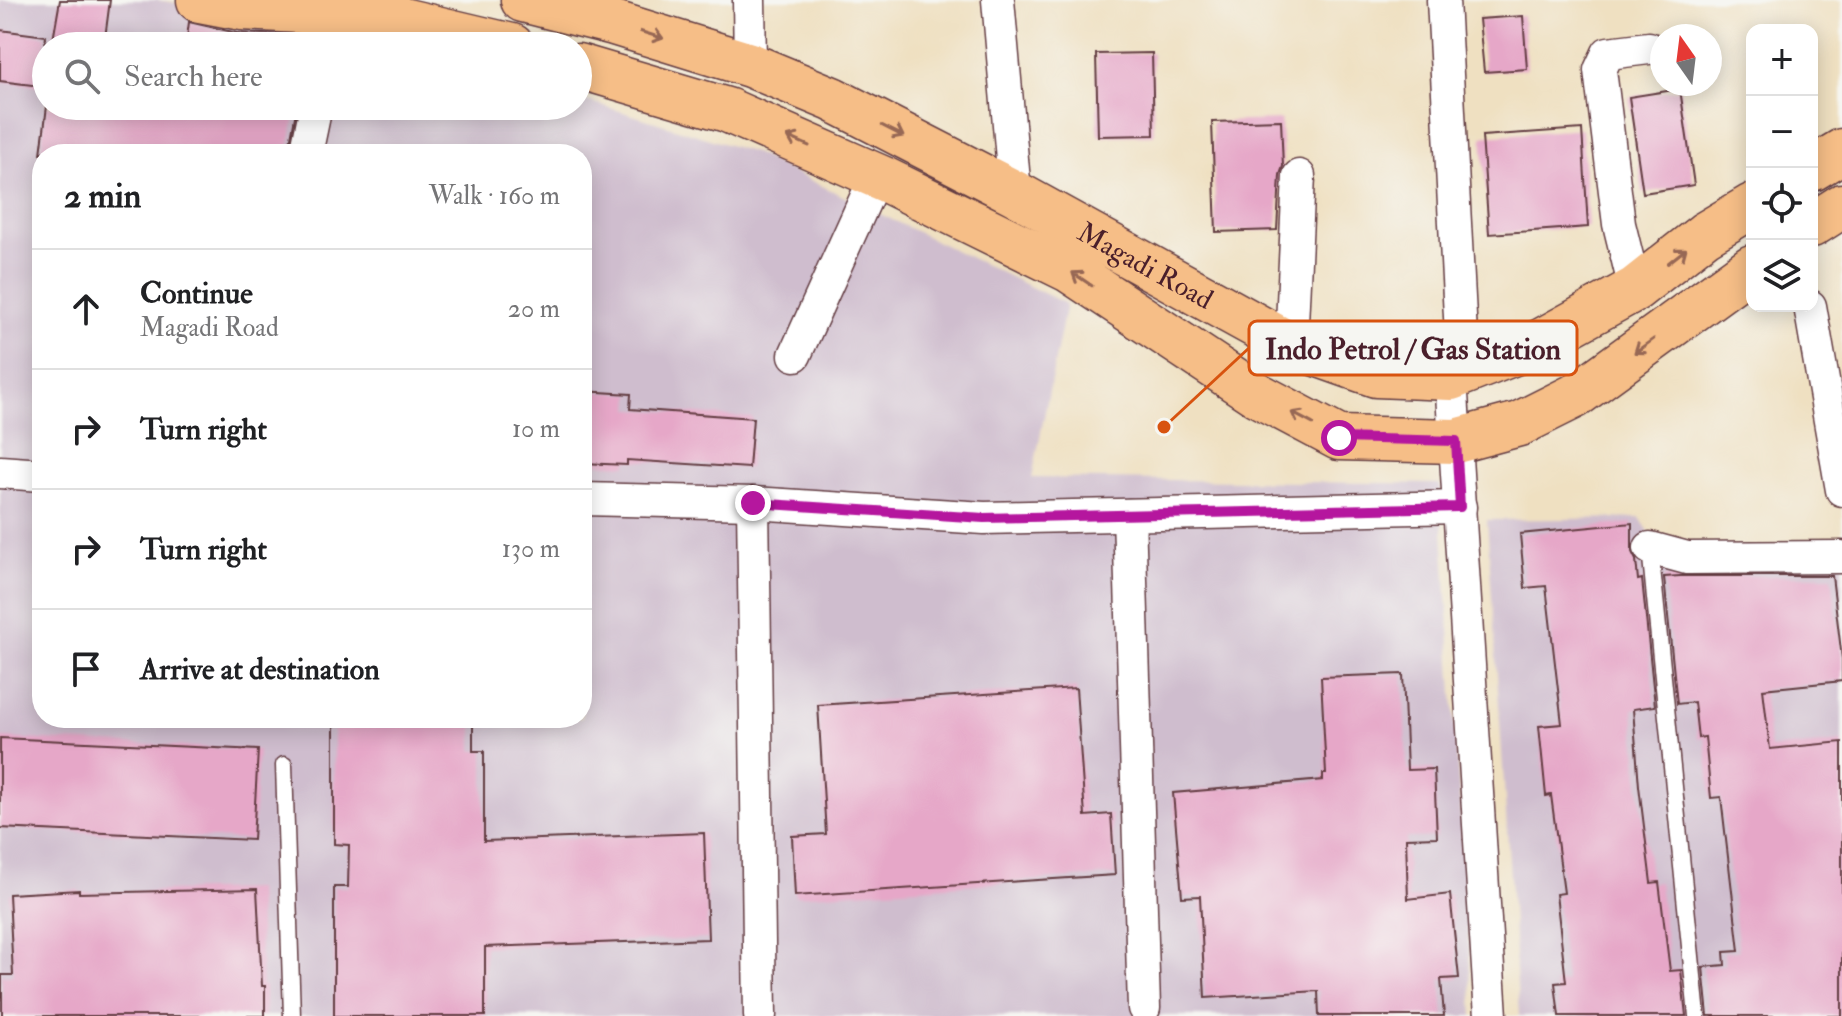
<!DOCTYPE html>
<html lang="en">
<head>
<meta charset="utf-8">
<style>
	:root { --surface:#fff; --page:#f6f6f6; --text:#202124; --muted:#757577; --line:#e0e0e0 }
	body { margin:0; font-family:"IM FELL Double Pica",serif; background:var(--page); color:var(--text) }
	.controls { position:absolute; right:24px; top:24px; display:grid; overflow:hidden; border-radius:16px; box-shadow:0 4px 20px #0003 }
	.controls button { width:72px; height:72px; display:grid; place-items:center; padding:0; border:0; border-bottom:2px solid var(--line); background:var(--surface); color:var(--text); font:40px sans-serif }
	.compass { position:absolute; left:1650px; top:24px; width:72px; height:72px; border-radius:50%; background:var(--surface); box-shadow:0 4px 20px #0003; rotate:346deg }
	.stop { position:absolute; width:24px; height:24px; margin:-18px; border:6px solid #b5179e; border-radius:50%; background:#fff }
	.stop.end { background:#b5179e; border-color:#fff; box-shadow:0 2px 8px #0008 }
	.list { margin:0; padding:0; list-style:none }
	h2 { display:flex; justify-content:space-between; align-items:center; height:104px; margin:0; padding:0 32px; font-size:34px }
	h2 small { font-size:26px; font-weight:400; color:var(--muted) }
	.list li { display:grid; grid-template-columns:52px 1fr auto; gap:24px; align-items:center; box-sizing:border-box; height:120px; padding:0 32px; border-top:2px solid var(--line) }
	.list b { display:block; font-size:30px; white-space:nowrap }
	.list p { margin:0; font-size:26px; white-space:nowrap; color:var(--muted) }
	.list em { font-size:26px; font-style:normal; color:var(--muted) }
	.icon { flex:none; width:44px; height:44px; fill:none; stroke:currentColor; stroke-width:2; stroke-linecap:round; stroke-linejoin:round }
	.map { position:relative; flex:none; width:1842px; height:1016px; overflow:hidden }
	.search { position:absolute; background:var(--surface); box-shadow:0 4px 20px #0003; left:32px; top:32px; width:560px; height:88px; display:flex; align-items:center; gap:20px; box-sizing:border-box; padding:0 28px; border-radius:44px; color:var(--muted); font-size:30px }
	.panel { position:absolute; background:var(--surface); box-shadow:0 4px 20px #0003; left:32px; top:144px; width:560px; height:584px; border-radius:32px }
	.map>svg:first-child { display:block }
	.industrial { fill:#cfbdce; fill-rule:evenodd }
	.building { fill:#e6a7c8 }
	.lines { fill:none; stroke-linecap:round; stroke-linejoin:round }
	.service-casing { stroke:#633c42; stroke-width:19 }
	.minor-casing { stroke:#633c42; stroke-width:35 }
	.primary-casing { stroke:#633c42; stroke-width:47 }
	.service { stroke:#fff; stroke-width:16 }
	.minor { stroke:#fff; stroke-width:32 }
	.primary { stroke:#f6be87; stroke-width:44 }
	.oneway { stroke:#976754 }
	.route { stroke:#b5179e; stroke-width:10 }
	.labels { text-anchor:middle; stroke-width:6; stroke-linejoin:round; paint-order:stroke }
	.street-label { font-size:28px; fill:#4a1f2b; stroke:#f6f6f2 }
	.leader { fill:none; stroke:#d8530f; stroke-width:3 }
	.callout-dot { fill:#d8530f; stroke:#f6f6f2; stroke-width:3 }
	.callout { fill:#f6f6f2; stroke:#d8530f; stroke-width:3 }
	.callout-label { font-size:30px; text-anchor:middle; font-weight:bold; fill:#4a1f2b }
</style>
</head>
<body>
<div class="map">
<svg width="1842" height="1016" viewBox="0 0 1842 1016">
	<rect width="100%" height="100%" fill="#f6f6f2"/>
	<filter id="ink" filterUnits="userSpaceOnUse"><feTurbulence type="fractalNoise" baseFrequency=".0125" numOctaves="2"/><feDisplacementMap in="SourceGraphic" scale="16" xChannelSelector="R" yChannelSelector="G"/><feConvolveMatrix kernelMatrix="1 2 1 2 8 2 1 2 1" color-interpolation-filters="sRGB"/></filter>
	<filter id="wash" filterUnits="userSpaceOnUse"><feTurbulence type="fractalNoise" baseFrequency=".006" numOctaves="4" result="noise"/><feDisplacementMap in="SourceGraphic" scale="32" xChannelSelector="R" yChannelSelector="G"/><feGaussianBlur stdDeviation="1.8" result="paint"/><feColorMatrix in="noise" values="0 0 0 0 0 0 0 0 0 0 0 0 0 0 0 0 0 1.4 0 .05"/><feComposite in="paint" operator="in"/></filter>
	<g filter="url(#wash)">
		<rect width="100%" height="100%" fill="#efe0c1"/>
		<g class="industrial">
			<path d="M0 0H157L372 33 413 46H46V106H578V98L754 153 1066 304 1032 478 1440 484 1473 1016H0ZM42 154H582V718H42Z"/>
			<path d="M1640 518 1668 560 1842 563V1016H1519L1487 520Z"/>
		</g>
		<g id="blocks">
			<g class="building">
				<path d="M60 0H110L104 46H52Z"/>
				<path d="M1523 16 1527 69 1484 72 1479 19Z"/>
				<path d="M189 22 237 33 285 35 284 46H186Z"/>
				<path d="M0 30 46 36 40 86 0 81Z"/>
				<path d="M1152 53 1154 135 1098 136 1096 54Z"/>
				<path d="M1680 89 1694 185 1643 193 1629 97Z"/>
				<path d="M47 106H297L288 154H41Z"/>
				<path d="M1281 120 1283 166 1280 175 1277 230 1216 232 1212 122Z"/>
				<path d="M1582 129 1588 227 1489 234 1482 136Z"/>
				<path d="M582 391 631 394 630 409 753 418 749 468 627 460V465L582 463Z"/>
				<path d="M1632 523V552L1636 560 1638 580 1642 579 1655 706 1633 709 1639 786 1651 883 1659 882 1670 971 1681 970 1686 1016H1559L1555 983 1566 982 1556 894 1564 893 1551 795 1546 796 1539 726 1562 724 1546 586 1525 588 1520 534Z"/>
				<path d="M1680 576H1832L1842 659V681L1763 689 1770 749 1842 742V1016H1708L1703 967 1725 965 1724 952 1739 951 1721 797 1711 798 1705 737 1698 738 1694 702 1677 704 1664 577Z"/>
				<path d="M1403 674 1407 770 1434 769 1437 837 1406 838 1408 899 1450 894 1459 978 1441 979 1444 1016H1319L1318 991 1205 998 1200 896 1182 897 1173 793 1323 780V774H1326L1321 677Z"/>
				<path d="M1076 688 1085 816 1111 814 1115 875 795 896 792 836 826 834 818 705Z"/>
				<path d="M334 718H473V751H484V841L704 833 708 939 485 947V1016H334V887H348L349 845 334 844Z"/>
				<path d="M0 738 258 750 253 840 0 828Z"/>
				<path d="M257 889 262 986H265V1016H2V975H13L9 894 79 890V893Z"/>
			</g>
		</g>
	</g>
	<g filter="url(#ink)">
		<use href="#blocks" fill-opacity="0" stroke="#633c42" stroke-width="2"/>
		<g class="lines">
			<g class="service-casing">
				<g id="service">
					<path d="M1650 548 1697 1016"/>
					<path d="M284 765 292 1016"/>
				</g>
			</g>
			<g class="minor-casing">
				<g id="minor">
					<path d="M749 0 750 65"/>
					<path d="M998 0 1015 193"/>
					<path d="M1443 0 1461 335 1451 378 1491 1016"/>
					<path d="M327 46 333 13"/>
					<path d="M306 154 316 106"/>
					<path d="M1635 289 1619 224 1600 70 1608 53 1649 48"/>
					<path d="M1810 306 1842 490"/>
					<path d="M1291 345 1299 176"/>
					<path d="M795 355 876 176"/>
					<path d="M0 472 42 475"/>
					<path d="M582 499 753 503 984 518 1460 507"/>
					<path d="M753 503 760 1016"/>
					<path d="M1129 515 1144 1008"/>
					<path d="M1650 548 1687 558 1842 557"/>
				</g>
			</g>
			<g class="primary-casing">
				<g id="primary">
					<path d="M199 0 241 8 381 15 512 46"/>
					<path id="s1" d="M523 0 614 23 750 65 832 99 1015 193 1291 345 1376 375 1451 378 1532 346 1635 289 1705 234 1752 206"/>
					<path d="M578 66 727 110 886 180 1069 270 1256 394 1339 438 1456 441 1519 424 1575 396 1752 267"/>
					<path d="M1812 169 1842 151"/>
					<path d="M1812 225 1842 206"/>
				</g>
			</g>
			<use href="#service" class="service"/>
			<use href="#minor" class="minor"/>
			<use href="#primary" class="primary"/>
		</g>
		<defs><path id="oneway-shaft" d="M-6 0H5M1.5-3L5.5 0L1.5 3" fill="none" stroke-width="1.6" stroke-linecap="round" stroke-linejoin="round" transform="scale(2)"/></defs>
		<g class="oneway">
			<use href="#oneway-shaft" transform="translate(652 35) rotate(17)"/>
			<use href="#oneway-shaft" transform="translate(893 131) rotate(27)"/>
			<use href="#oneway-shaft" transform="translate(798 141) rotate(-156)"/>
			<use href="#oneway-shaft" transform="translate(1677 256) rotate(-38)"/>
			<use href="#oneway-shaft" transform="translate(1082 279) rotate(-146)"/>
			<use href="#oneway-shaft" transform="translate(1644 346) rotate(144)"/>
			<use href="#oneway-shaft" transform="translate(1302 418) rotate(-152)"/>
		</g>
	</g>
	<g class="lines" filter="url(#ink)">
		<path class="route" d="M753 503 984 518 1460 507 1456 441 1339 438"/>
	</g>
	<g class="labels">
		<g class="street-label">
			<text dy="10" stroke="none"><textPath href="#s1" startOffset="680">Magadi Road</textPath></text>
		</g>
	</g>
	<path class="leader" d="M1164 427L1249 348"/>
	<circle class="callout-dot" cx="1164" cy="427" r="8"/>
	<rect class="callout" x="1249" y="321" width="328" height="54" rx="8"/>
	<g class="callout-label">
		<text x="1413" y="359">Indo Petrol / Gas Station</text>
	</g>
</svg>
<div class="controls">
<button>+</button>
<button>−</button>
<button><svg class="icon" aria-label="locate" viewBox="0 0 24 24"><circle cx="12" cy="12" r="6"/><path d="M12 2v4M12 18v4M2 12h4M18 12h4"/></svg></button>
<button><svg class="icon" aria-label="layers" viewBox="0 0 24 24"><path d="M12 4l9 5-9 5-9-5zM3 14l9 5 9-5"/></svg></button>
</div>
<svg class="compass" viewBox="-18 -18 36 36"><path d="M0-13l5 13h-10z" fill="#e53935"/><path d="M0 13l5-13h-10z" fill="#757577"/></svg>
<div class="stop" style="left:1339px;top:438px"></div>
<div class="stop end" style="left:753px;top:503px"></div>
<div class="search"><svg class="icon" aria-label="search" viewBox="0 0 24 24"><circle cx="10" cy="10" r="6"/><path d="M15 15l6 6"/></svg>Search here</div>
<section class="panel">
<h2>2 min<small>Walk · 160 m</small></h2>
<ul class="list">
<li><svg class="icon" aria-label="ahead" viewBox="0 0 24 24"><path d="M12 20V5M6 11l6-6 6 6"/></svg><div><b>Continue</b><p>Magadi Road</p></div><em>20 m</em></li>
<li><svg class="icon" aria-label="right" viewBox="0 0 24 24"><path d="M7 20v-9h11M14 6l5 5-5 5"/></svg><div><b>Turn right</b></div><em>10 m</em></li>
<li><svg class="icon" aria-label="right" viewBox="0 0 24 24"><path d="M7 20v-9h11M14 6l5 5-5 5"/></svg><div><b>Turn right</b></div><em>130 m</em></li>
<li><svg class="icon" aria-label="arrive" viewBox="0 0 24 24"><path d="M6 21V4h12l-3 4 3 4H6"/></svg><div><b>Arrive at destination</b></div></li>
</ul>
</section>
</div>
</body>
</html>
